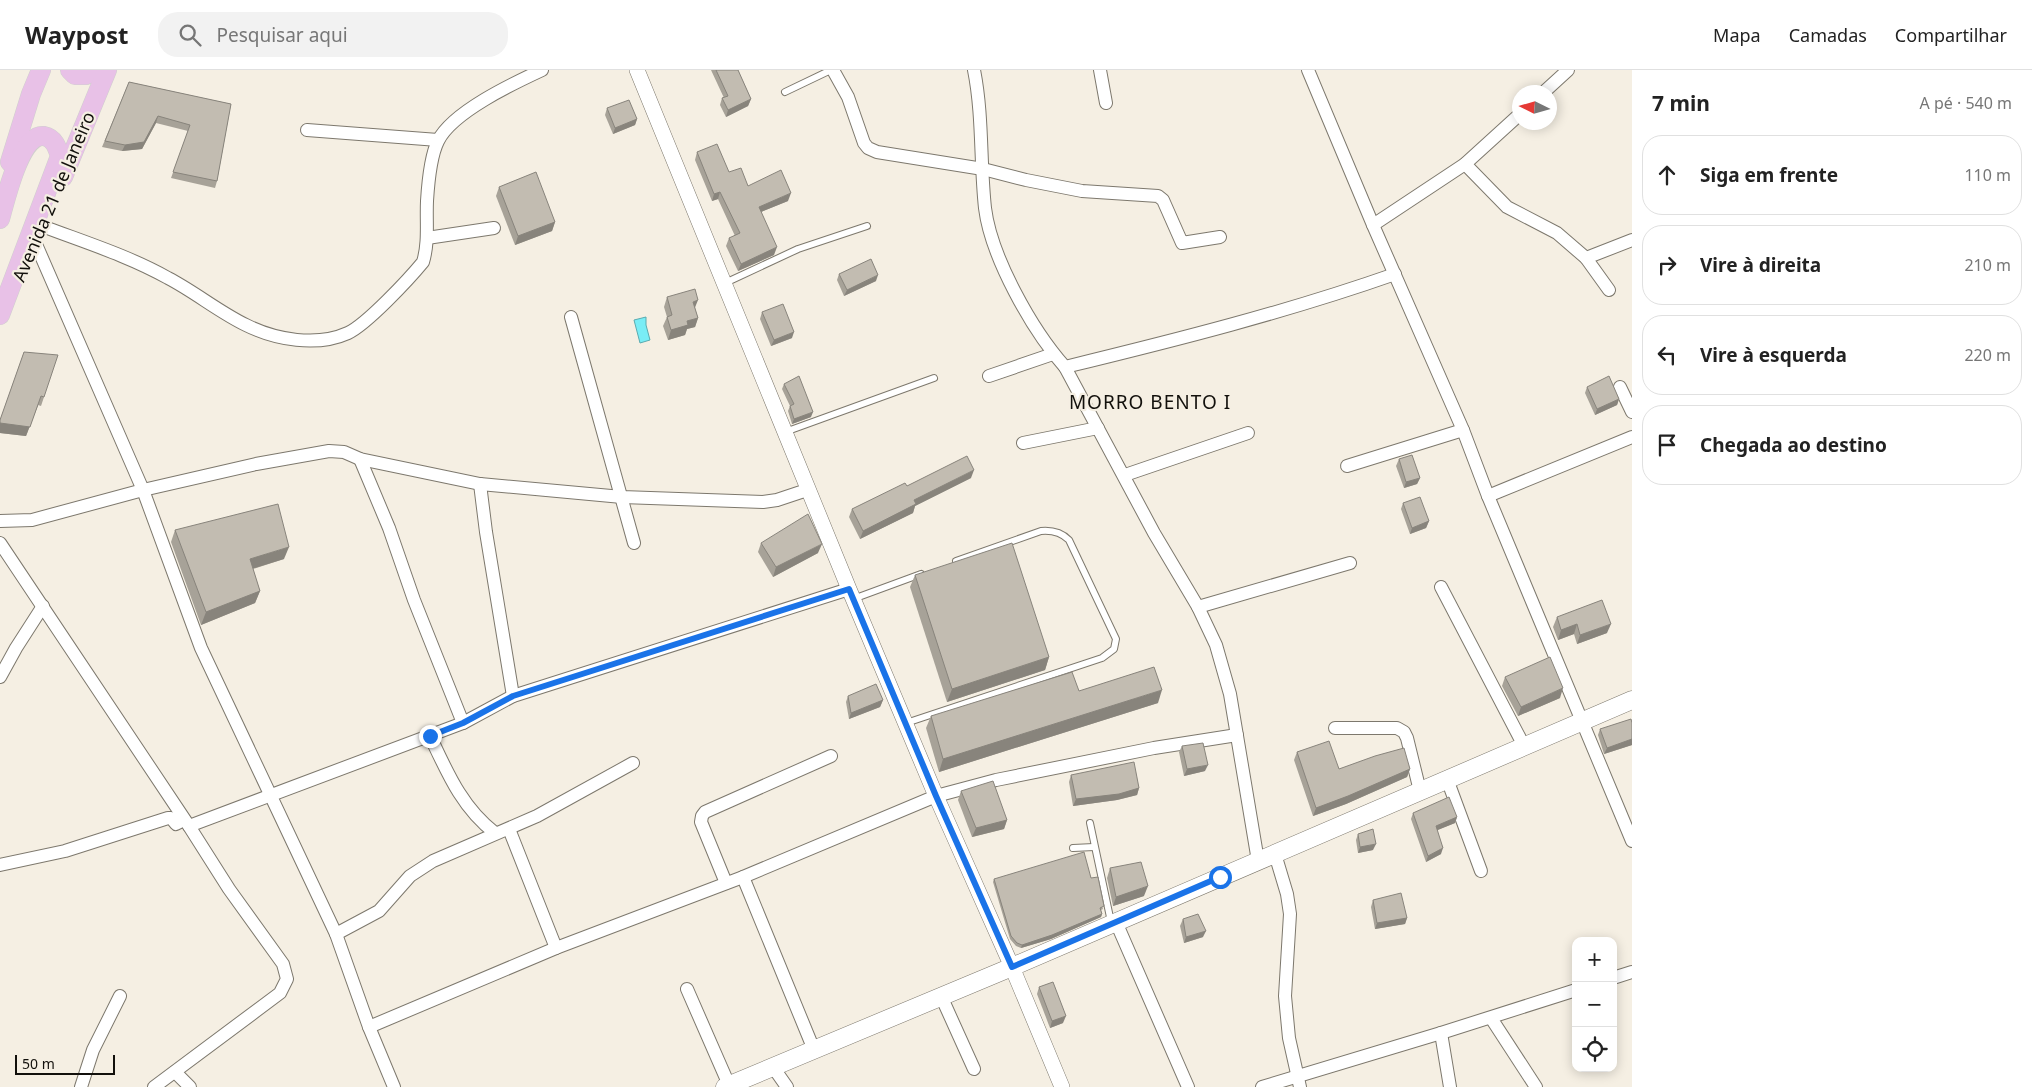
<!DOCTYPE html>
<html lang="pt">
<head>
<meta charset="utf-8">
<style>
	:root { --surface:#fff; --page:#f2f2f2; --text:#222; --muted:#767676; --line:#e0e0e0 }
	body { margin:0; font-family:"Noto Sans",sans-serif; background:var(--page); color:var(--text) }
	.controls { position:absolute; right:15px; bottom:15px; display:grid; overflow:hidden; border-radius:10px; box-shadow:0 2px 12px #0003 }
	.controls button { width:45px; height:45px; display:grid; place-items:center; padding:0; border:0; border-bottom:1px solid var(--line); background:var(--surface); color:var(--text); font:25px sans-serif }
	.compass { position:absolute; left:1512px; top:15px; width:45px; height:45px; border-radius:50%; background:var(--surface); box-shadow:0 2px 12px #0003; rotate:275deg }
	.scale { position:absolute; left:15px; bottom:12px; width:100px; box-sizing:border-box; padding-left:5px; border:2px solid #12100c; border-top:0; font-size:14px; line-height:18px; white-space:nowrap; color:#12100c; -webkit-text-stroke:4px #f5efe3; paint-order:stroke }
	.stop { position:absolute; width:15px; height:15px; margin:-11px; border:4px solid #1a73e8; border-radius:50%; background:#fff }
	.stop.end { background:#1a73e8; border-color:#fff; box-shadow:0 1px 5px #0008 }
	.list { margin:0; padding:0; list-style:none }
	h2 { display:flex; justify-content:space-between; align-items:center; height:65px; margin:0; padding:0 20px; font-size:21px }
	h2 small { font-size:16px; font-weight:400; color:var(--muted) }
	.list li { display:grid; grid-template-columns:32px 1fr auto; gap:15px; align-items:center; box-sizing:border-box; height:80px; margin:0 10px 10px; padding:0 10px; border:1px solid var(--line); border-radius:20px }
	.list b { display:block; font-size:19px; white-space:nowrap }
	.list em { font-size:16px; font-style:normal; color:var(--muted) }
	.icon { flex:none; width:28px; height:28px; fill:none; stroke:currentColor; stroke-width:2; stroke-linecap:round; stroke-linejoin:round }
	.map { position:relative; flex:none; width:1632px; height:1017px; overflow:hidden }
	header { display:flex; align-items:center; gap:30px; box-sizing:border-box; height:70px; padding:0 25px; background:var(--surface); border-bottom:1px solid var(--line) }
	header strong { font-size:24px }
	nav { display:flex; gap:28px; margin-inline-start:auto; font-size:18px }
	.search { width:350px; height:45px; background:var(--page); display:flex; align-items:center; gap:12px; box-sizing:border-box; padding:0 18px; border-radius:20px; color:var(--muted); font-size:19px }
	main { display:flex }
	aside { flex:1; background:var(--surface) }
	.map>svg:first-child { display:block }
	.water { fill:#79edf6; stroke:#5aabb0 }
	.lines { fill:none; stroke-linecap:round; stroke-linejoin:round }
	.service-casing { stroke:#7d786d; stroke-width:8 }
	.minor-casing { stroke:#7d786d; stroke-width:14 }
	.tertiary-casing { stroke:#7d786d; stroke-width:16 }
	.secondary-casing { stroke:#7d786d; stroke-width:19 }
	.primary-casing { stroke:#d0cfce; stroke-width:20 }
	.service { stroke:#fff; stroke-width:6 }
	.minor { stroke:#fff; stroke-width:12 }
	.tertiary { stroke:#fff; stroke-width:15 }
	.secondary { stroke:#fff; stroke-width:18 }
	.primary { stroke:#e8c1e7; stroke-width:19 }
	.wall { fill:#a7a298 }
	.shaded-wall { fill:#88847c }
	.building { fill:#c2bcb1; stroke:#88847c }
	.route { stroke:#1a73e8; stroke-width:6 }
	.labels { text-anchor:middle; stroke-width:4.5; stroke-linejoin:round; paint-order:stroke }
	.street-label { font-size:18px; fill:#12100c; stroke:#f5efe3 }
	.neighbourhood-label { font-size:19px; letter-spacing:1px; fill:#12100c; stroke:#f5efe3 }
</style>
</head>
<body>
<header>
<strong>Waypost</strong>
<div class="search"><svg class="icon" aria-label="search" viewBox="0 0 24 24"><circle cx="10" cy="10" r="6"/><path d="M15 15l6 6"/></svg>Pesquisar aqui</div>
<nav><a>Mapa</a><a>Camadas</a><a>Compartilhar</a></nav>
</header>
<main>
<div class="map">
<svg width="1632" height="1017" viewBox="0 0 1632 1017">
	<rect width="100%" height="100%" fill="#f5efe3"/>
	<path class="water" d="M646 247V255L650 270 640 273 634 250Z"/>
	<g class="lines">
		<g class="service-casing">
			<g id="service">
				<path d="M785 22 831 0"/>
				<path d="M725 213 798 179 867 156"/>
				<path d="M785 362 934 308"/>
				<path d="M853 529 921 504"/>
				<path d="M906 653 1102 588 1114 579 1116 569 1069 470C1061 462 1052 460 1041 461L956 491"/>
				<path d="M1090 753 1111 852"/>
				<path d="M1073 778 1094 777"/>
			</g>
		</g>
		<g class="minor-casing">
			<g id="minor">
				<path d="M833 0 848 27 864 73 868 78 877 82 983 99 1026 110 1082 121 1158 126 1163 130 1182 173 1220 167"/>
				<path d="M974 0C983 45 980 92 985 138 991 187 1032 260 1065 297L1154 463 1198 537 1216 575 1230 624 1258 791"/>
				<path d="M1100 0 1106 33"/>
				<path d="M1308 0 1373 155 1463 360 1488 426 1632 771"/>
				<path d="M1544 22 1568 0"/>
				<path d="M307 60 438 70"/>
				<path d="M1465 94 1507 137 1557 163 1586 188 1609 220"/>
				<path d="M1373 155 1465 94 1520 44"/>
				<path d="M42 156C84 172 129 186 168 208 195 222 219 242 246 255 276 270 317 277 348 263 367 254 409 209 423 192 429 172 426 152 427 131 428 115 431 85 438 71 452 42 514 13 542 0"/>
				<path d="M427 168 494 158"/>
				<path d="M35 172 143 420 201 578 336 864 369 957 394 1017"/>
				<path d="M1586 188 1632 170"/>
				<path d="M571 247 634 473"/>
				<path d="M1065 297C1176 270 1287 242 1395 204"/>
				<path d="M989 306 1053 284"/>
				<path d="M1620 317 1632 342"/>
				<path d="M1023 373 1098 358"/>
				<path d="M360 389 389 458 414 530 463 653"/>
				<path d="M1347 396 1463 360"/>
				<path d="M1125 405 1248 363"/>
				<path d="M480 414 486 462 513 626"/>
				<path d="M1488 426 1632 367"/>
				<path d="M0 451 32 450 143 420 256 394 329 381 344 382 360 389 480 414 622 427 763 432 777 430 807 420"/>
				<path d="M0 473 189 756 229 819 283 894 287 909 280 923 154 1017"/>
				<path d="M1441 517 1524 676"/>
				<path d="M1198 537 1350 493"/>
				<path d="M0 607 16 578 43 536"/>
				<path d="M1335 658H1397L1404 662 1407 668 1420 721"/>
				<path d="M430 666C447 702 462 738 495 763"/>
				<path d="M1447 709 1481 801"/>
				<path d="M189 756 463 653 513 626 849 519"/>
				<path d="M509 759 556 878"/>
				<path d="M1275 784 1287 824 1290 844 1285 926 1289 968 1300 1017"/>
				<path d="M0 795 65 781 168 748H171L176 754 184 750"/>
				<path d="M743 807 814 980"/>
				<path d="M726 813 701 752 702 746 705 742 831 686"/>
				<path d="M1116 852 1188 1017"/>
				<path d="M336 864 379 841 410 806 433 791 537 746 633 693"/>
				<path d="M1613 908 1632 902"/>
				<path d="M687 919 729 1015"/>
				<path d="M941 926 974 999"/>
				<path d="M1491 948 1536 1017"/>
				<path d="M369 957 556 878 743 807 936 726 996 710 1154 678 1237 665"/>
				<path d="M1441 963 1450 1017"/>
				<path d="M773 997 787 1017"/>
				<path d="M175 1002 190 1017"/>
				<path d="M81 1017 93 980 120 926"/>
				<path d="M1262 1017 1441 963 1576 920"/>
			</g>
		</g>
		<g class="tertiary-casing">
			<path id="tertiary" d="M637 0 849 519 936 726 1012 897 1062 1017"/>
		</g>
		<g class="secondary-casing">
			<path id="secondary" d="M725 1017 1012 897 1632 630"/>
		</g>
		<g class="primary-casing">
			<g id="primary">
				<path d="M70 0 75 5H86L94 0"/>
				<path d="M10 92 31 24 41 0"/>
				<path d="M63 107 107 0"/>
				<path d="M0 149C5 132 20 63 44 66 54 68 57 77 60 86L0 245"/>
			</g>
		</g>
		<use href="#service" class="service"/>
		<use href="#minor" class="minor"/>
		<use href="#tertiary" class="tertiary"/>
		<use href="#secondary" class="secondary"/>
		<use href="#primary" class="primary"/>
	</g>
	<g class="wall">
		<path d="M711 0H738L751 29 748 36 726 47 720 35 722 28H724Z"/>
		<path d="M129 12 231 34 217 111 215 118 171 108 188 61 156 53 142 79 122 81 102 77Z"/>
		<path d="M607 38 637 49 635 55 613 64 605 45Z"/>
		<path d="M697 82 729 102 748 116 788 131 761 142 774 185 738 201 726 176 729 168 735 166 718 129 712 131 695 90Z"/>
		<path d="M499 117 555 152 552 161 515 175 496 126Z"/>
		<path d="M839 204 876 211 844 226 837 210Z"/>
		<path d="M667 227 695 238 698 248 695 257 687 259 685 265 668 270 663 256 667 247 664 237Z"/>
		<path d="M762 242 792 268 771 276 760 249Z"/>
		<path d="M24 282 44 327 41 336 38 335 26 366 0 363V350Z"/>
		<path d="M784 314 811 347 792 354 788 341 790 336 782 319Z"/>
		<path d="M1587 317 1619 329 1617 335 1595 345 1585 323Z"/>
		<path d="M1399 389 1420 408 1417 414 1404 418 1396 396Z"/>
		<path d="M971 408 915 436 913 443 860 469 849 447 852 439 907 416Z"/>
		<path d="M1403 433 1429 451 1426 458 1410 464 1401 439Z"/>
		<path d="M175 460 284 489 253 499 260 521 255 533 201 555 171 472Z"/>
		<path d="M761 473 818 483 773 507 758 482Z"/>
		<path d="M915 505 1049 587 1045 600 947 632 910 517Z"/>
		<path d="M1557 547 1607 563 1577 574 1574 564 1558 570 1553 557Z"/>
		<path d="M1505 607 1560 628 1518 646 1502 616Z"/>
		<path d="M1079 621 1158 633 939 702 926 658 931 646Z"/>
		<path d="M848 626 883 630 880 637 849 649 846 632Z"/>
		<path d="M1632 653V675L1604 684 1598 665 1600 659Z"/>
		<path d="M1182 676 1205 701 1184 706 1179 682Z"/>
		<path d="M1297 682 1339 699H1410L1407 707 1346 734 1313 746 1294 690Z"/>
		<path d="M1071 705 1139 718 1137 725 1117 730 1073 736 1069 712Z"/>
		<path d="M961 721 1007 750 1004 759 972 767 958 730Z"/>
		<path d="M1413 743 1457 747 1455 753 1437 760 1441 784 1426 792 1411 749Z"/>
		<path d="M1358 764 1373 780 1358 783 1356 770Z"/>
		<path d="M1110 798 1144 826 1113 836 1107 808Z"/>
		<path d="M1091 808 1103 839 1101 840 1102 844 1101 847 1051 869 1021 878 1016 876 1010 869 993 812 994 809Z"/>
		<path d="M1373 830 1407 848 1405 854 1375 859 1371 837Z"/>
		<path d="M1183 849 1203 867 1184 873 1180 856Z"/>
		<path d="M1039 917 1063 953 1050 958 1037 924Z"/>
	</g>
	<g class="shaded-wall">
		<path d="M751 29 748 36 726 47 728 40Z"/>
		<path d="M158 46 156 53 142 79 122 81 125 75Z"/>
		<path d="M637 49 635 55 613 64 615 58Z"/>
		<path d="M720 122 718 129 712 131 714 124Z"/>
		<path d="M791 123 788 131 756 144 759 137Z"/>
		<path d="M555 152 552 161 515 175 518 166Z"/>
		<path d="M777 177 774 185 738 201 741 194Z"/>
		<path d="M878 205 876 211 844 226 847 220Z"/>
		<path d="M698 230 694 240 693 232Z"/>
		<path d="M698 248 695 257 687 259 685 265 668 270 671 260 687 251Z"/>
		<path d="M794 262 792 268 771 276 774 270Z"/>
		<path d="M1619 329 1617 335 1595 345 1597 339Z"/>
		<path d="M38 335 26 366 0 363V353Z"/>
		<path d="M813 342 811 347 792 354 794 349Z"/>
		<path d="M974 400 971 408 915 436 913 443 860 469 863 461 914 430Z"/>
		<path d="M1420 408 1417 414 1404 418 1406 412Z"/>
		<path d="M1429 451 1426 458 1410 464 1412 458Z"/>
		<path d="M822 474 818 483 773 507 776 497Z"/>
		<path d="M289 477 284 489 245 501 250 489Z"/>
		<path d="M260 521 255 533 201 555 206 542Z"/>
		<path d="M1577 554 1574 564 1558 570 1561 560Z"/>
		<path d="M1611 554 1607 563 1577 574 1580 565Z"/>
		<path d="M1049 587 1045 600 947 632 952 619Z"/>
		<path d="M1563 618 1560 628 1518 646 1521 637Z"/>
		<path d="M1162 620 1158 633 939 702 943 689Z"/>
		<path d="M883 630 880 637 849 649 851 643Z"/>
		<path d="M1632 669V675L1604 684 1607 678Z"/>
		<path d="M1208 695 1205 701 1184 706 1187 699Z"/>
		<path d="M1410 699 1407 707 1346 734 1313 746 1316 738Z"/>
		<path d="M1139 718 1137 725 1117 730 1073 736 1076 729Z"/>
		<path d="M1457 747 1455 753 1433 762 1436 756Z"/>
		<path d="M1007 750 1004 759 972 767 976 758Z"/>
		<path d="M1376 774 1373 780 1358 783 1360 777Z"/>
		<path d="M1443 778 1441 784 1426 792 1428 786Z"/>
		<path d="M1148 816 1144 826 1113 836 1116 827Z"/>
		<path d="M1102 844 1101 847 1051 869 1021 878 1022 875Z"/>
		<path d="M1407 848 1405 854 1375 859 1377 853Z"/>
		<path d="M1206 861 1203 867 1184 873 1186 867Z"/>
		<path d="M1066 946 1063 953 1050 958 1052 951Z"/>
	</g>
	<g class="building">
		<path d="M716 0H738L751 29 728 40 722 28 728 26Z"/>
		<path d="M129 12 231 34 217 111 173 102 190 55 158 46 144 72 125 75 105 71Z"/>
		<path d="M629 30 637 49 615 58 607 38Z"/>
		<path d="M717 74 729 102 741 98 748 116 781 100 791 123 759 137 777 177 741 194 729 168 740 163 720 122 714 124 697 82Z"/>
		<path d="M536 102 555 152 518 166 499 117Z"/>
		<path d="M871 189 878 205 847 220 839 204Z"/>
		<path d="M695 219 698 230 693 232 698 248 687 251 688 255 671 260 667 247 672 245 667 227Z"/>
		<path d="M783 234 794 262 774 270 762 242Z"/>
		<path d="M24 282 58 285 44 327 41 326 30 357 0 353V350Z"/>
		<path d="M799 306 813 342 794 349 790 336 794 334 784 314Z"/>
		<path d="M1609 306 1619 329 1597 339 1587 317Z"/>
		<path d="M1412 385 1420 408 1406 412 1399 389Z"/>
		<path d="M967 386 974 400 914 430 916 434 863 461 852 439 905 413 907 416Z"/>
		<path d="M1420 427 1429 451 1412 458 1403 433Z"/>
		<path d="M278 434 289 477 250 489 260 521 206 542 175 460Z"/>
		<path d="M808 444 822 474 776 497 761 473Z"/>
		<path d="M1012 473 1049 587 952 619 915 505Z"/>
		<path d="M1602 530 1611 554 1580 565 1577 554 1561 560 1557 547Z"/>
		<path d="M1550 587 1563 618 1521 637 1505 607Z"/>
		<path d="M1154 597 1162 620 943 689 931 646 1072 602 1079 621Z"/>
		<path d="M876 614 883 630 851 643 848 626Z"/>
		<path d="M1631 649 1632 653V669L1607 678 1600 659Z"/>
		<path d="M1329 671 1339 699 1375 686 1404 678 1410 699 1348 726 1316 738 1297 682Z"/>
		<path d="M1203 673 1208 695 1187 699 1182 676Z"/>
		<path d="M1134 692 1139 718 1119 724 1076 729 1071 705Z"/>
		<path d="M993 711 1007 750 976 758 961 721Z"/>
		<path d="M1449 727 1457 747 1436 756 1443 778 1428 786 1413 743Z"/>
		<path d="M1373 759 1376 774 1360 777 1358 764Z"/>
		<path d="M1084 782 1091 808 1098 807 1104 836 1100 838 1102 844 1052 865 1022 875 1017 873 1011 866 994 809Z"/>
		<path d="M1141 792 1148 816 1116 827 1110 798Z"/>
		<path d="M1401 823 1407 848 1377 853 1373 830Z"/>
		<path d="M1198 844 1206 861 1186 867 1183 849Z"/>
		<path d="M1053 912 1066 946 1052 951 1039 917Z"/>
	</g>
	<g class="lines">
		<path class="route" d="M430 666 463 653 513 626 849 519 936 726 1012 897 1220 807"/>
	</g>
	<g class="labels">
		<g class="street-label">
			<text transform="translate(54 127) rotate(-67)" y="6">Avenida 21 de Janeiro</text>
		</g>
		<g class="neighbourhood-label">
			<text x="1150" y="339">MORRO BENTO I</text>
		</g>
	</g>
</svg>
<div class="controls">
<button>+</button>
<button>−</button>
<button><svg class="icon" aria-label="locate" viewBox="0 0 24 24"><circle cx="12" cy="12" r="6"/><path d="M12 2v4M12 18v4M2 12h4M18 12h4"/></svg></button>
</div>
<svg class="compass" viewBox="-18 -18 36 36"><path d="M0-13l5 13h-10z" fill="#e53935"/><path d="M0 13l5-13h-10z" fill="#767676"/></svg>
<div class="scale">50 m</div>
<div class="stop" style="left:1220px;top:807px"></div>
<div class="stop end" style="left:430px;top:666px"></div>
</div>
<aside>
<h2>7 min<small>A pé · 540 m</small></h2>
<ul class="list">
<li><svg class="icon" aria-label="ahead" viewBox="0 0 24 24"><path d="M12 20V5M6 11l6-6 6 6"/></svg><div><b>Siga em frente</b></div><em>110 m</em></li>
<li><svg class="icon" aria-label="right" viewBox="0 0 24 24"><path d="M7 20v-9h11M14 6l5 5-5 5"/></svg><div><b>Vire à direita</b></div><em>210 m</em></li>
<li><svg class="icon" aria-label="left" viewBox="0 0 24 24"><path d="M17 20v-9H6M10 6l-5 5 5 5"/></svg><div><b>Vire à esquerda</b></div><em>220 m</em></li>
<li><svg class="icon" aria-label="arrive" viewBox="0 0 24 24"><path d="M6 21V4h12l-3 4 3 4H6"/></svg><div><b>Chegada ao destino</b></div></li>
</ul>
</aside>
</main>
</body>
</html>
